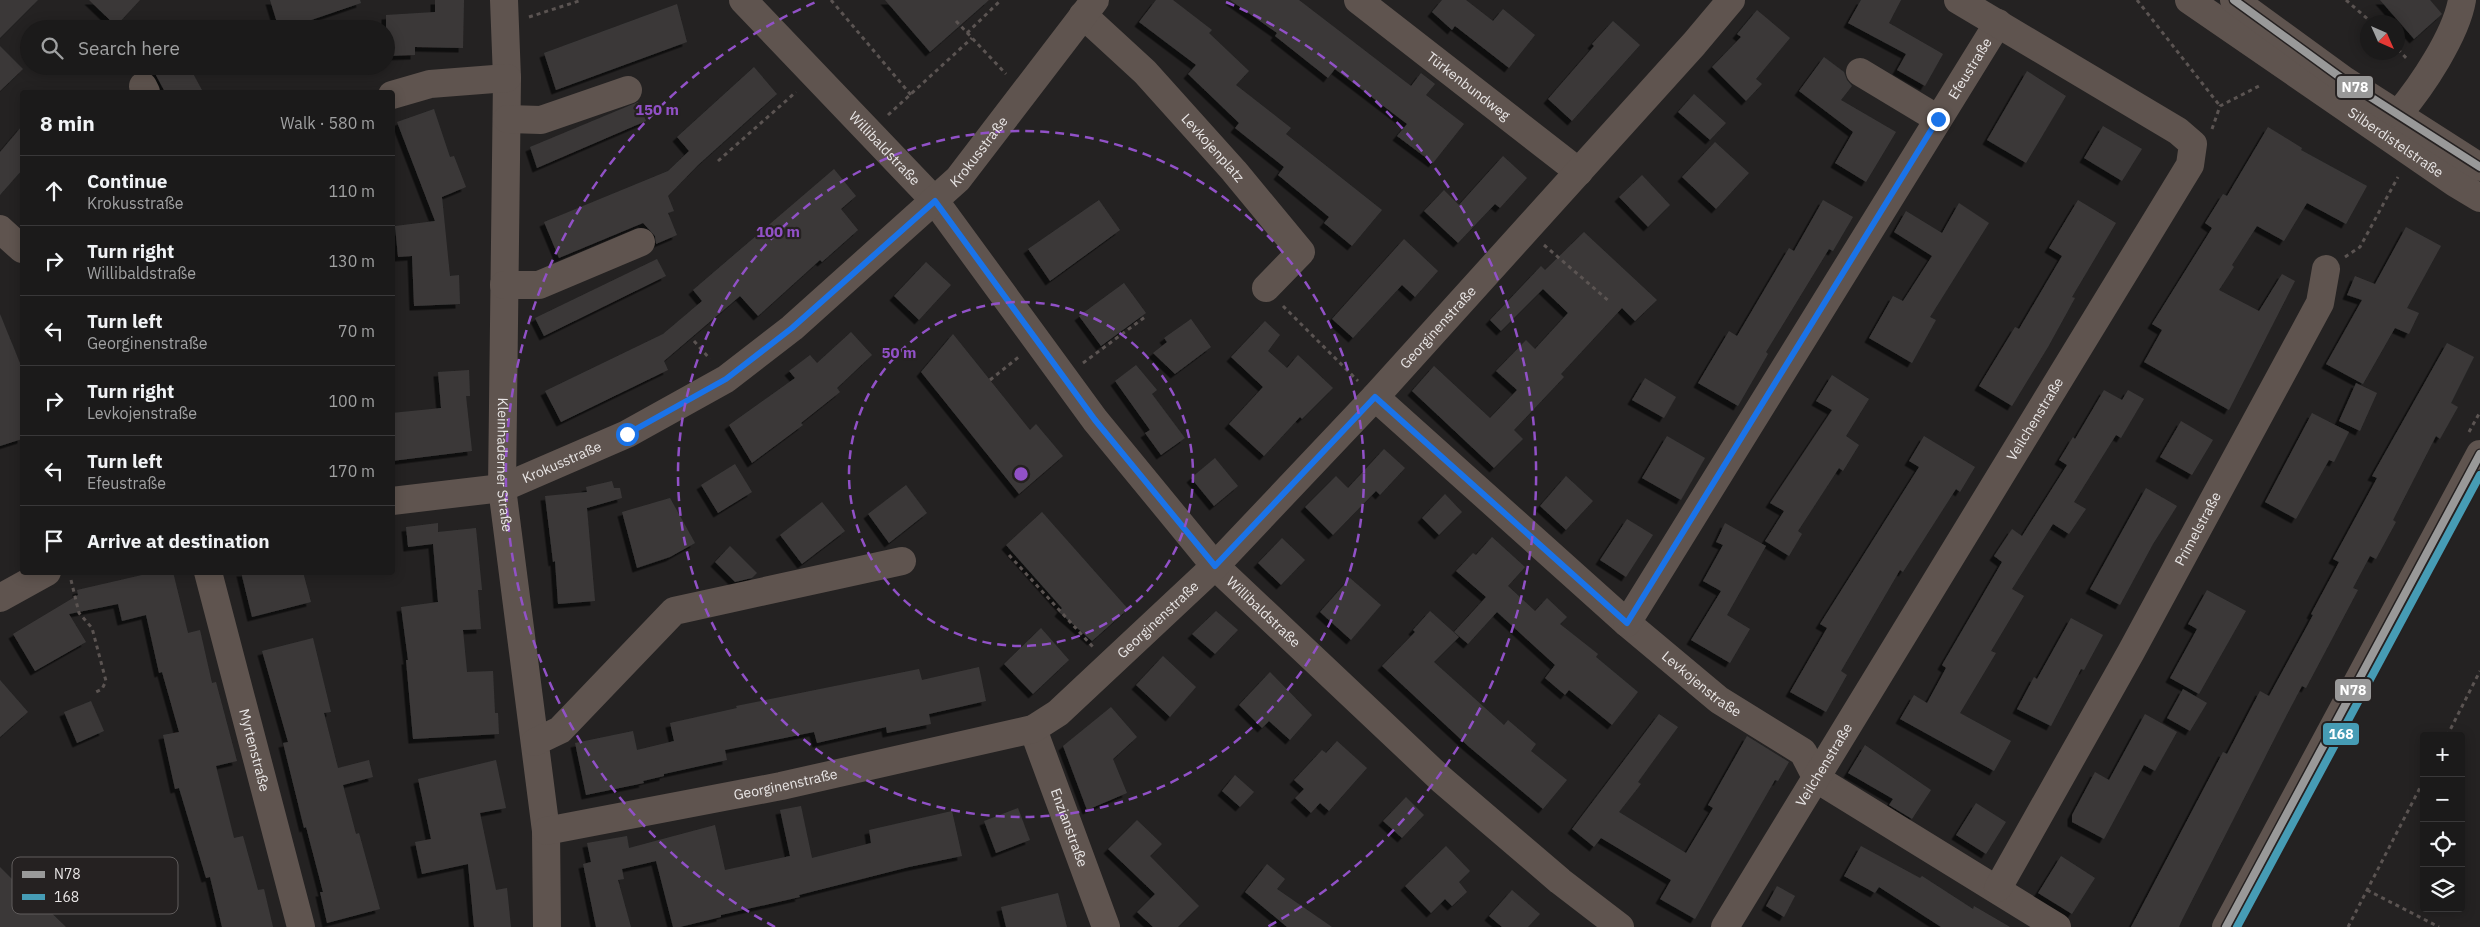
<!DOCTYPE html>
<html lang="en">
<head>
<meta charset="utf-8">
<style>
	:root { --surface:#1b1a1a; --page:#242323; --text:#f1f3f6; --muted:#a0a1a2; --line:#393839 }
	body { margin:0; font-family:"IBM Plex Sans",sans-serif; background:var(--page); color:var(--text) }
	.controls { position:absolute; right:15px; bottom:15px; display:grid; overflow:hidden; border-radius:5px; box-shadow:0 2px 12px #0003 }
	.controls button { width:45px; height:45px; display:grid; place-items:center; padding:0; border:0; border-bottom:1px solid var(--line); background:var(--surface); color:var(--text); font:25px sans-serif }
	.compass { position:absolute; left:2360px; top:15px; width:45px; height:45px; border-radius:50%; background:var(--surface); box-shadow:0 2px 12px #0003; rotate:135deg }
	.stop { position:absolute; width:15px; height:15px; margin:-11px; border:4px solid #1a73e8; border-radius:50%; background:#fff }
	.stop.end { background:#1a73e8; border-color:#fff; box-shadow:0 1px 5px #0008 }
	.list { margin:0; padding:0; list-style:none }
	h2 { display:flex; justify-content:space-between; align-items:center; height:65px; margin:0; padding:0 20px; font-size:21px }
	h2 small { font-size:16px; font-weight:400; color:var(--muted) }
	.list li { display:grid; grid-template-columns:32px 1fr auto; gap:15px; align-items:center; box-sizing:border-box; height:70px; padding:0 20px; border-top:1px solid var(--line) }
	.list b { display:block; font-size:19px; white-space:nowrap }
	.list p { margin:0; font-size:16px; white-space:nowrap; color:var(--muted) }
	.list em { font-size:16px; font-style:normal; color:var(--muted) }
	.icon { flex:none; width:28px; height:28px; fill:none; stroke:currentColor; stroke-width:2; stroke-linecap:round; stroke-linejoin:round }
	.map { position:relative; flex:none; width:2480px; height:927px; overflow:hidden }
	.search { position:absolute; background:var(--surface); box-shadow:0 2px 12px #0003; left:20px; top:20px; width:375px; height:55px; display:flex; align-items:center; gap:12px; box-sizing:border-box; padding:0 18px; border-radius:28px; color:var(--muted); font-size:19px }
	.panel { position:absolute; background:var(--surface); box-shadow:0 2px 12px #0003; left:20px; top:90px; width:375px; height:485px; border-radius:5px }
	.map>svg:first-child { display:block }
	.building { fill:#3b3939; filter:url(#shadow) }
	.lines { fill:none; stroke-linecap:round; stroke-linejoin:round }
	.path { stroke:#5b5452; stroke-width:3; stroke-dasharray:4 4; stroke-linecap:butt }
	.minor { stroke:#5f544f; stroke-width:28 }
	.bus-1-casing { stroke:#252121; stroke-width:11 }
	.bus-2-casing { stroke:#252121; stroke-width:11 }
	.bus-1 { stroke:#999; stroke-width:8 }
	.bus-2 { stroke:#469cb5; stroke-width:8 }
	.route { stroke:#1a73e8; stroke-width:6 }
	.ring { fill:none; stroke:#9151c7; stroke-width:2.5; stroke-dasharray:9 6 }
	.labels { text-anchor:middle; stroke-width:4.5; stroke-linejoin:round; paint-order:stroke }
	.street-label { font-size:14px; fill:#e9e6e6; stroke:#252121 }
	.key { fill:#252121; stroke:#605c5c; stroke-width:1 }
	.key-label { font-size:14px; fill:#e9e6e6 }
	.centre { fill:#9151c7; stroke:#252121; stroke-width:2.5 }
	.ring-label { font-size:15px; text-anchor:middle; font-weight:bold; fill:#9151c7; stroke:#252121; stroke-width:4.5; stroke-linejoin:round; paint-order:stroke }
	.line-badge { stroke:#252121; stroke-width:2 }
	.badge-label { font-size:14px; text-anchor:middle; font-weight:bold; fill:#fff }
</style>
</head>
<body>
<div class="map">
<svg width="2480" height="927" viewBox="0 0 2480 927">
	<defs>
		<filter id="shadow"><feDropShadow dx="-4.5" dy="4.5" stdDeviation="0" flood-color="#0009"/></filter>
	</defs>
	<rect width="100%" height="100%" fill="#242222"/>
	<g class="building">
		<path d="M0 0H38L0 38Z"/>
		<path d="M89 0H140L116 26Z"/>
		<path d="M270 0H360L361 3 285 29H279Z"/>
		<path d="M435 0H464L463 48 415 47V55L386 56V15L435 12Z"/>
		<path d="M885 0H989L930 52Z"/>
		<path d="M1156 0H1173L1212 30 1209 33 1249 71 1236 85 1291 128 1286 134 1382 210 1352 246 1324 223 1329 217 1278 175 1284 167 1235 128 1239 123 1188 74 1196 65 1139 22Z"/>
		<path d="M1230 0H1299L1411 86 1421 73 1435 84 1426 95 1464 124 1433 163 1397 136 1407 124 1335 69 1328 78 1275 36 1277 33Z"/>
		<path d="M1442 0H1466L1493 21 1503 9 1535 35 1509 68 1455 26 1452 30 1432 12Z"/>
		<path d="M1861 0H1901L1889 23 1943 54 1925 86 1897 70 1906 54 1848 23Z"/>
		<path d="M2380 0H2430L2442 14 2414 39Z"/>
		<path d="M677 4 687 42 556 90 544 53Z"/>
		<path d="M1757 10 1790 38 1756 79 1762 84 1746 101 1712 67 1741 37 1737 34Z"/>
		<path d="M1613 21 1640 45 1572 121 1548 99 1594 46 1592 44Z"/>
		<path d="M0 46 23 69 0 91Z"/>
		<path d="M1824 57 1844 72 1847 80 1852 86 1841 100 1896 132 1866 182 1835 163 1853 132 1799 91Z"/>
		<path d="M151 66H189L203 92H165Z"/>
		<path d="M754 67 777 94 698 165 668 196 674 211 668 213 677 235 656 244 655 236 643 223 559 258 544 222 668 171 689 151 677 137Z"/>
		<path d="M2027 71 2066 96 2026 163 1987 140Z"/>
		<path d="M1694 94 1726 123 1710 140 1678 112Z"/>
		<path d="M638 102 646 121 537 168 530 147Z"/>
		<path d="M434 109 450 157 454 156 466 187 442 197 450 276 459 275 460 304 414 306 412 256 398 257 395 226 435 221 397 122Z"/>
		<path d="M22 126V170L0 195V152Z"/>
		<path d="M2103 126 2142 149 2122 181 2084 158Z"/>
		<path d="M2268 127 2302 148 2301 150 2367 186 2346 224 2307 203 2284 241 2257 226 2232 265 2234 267 2219 290 2259 311 2282 274 2295 281 2229 410 2144 362 2162 330 2152 324 2212 228 2205 223 2223 194 2227 196Z"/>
		<path d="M1715 142 1749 173 1716 209 1682 177Z"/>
		<path d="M1503 156 1527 178 1500 208 1495 204 1458 243 1424 211 1444 190 1459 205Z"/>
		<path d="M834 169 856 196 841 209 858 230 822 262 820 260 758 316 740 296 664 361 668 370 561 422 545 391 663 334 702 301 693 290Z"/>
		<path d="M1642 175 1670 205 1648 227 1619 197Z"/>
		<path d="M1099 200 1120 230 1050 281 1028 249Z"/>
		<path d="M1823 200 1853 217 1833 251 1829 249 1766 352 1768 354 1738 406 1698 383 1729 331 1737 336 1789 248 1794 251Z"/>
		<path d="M2078 200 2116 223 2072 297 2075 298 2048 347 2012 406 1979 386 2015 327 2019 329 2062 256 2049 248Z"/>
		<path d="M1959 203 1989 223 1930 317 1936 320 1912 363 1869 338 1893 296 1903 301 1932 256 1894 232 1906 211 1942 233Z"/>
		<path d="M2406 227 2441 246 2407 308 2419 313 2409 334 2395 328 2363 384 2326 364 2362 300 2347 295 2355 276 2375 284Z"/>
		<path d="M1584 232 1657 300 1635 321 1622 308 1561 374 1564 377 1514 430 1523 439 1494 468 1412 391 1434 366 1490 418 1517 390 1496 371 1526 340 1535 349 1568 313 1543 289 1501 331 1490 320 1541 266 1545 270Z"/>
		<path d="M1404 239 1438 271 1415 297 1402 285 1353 338 1332 319Z"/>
		<path d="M657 259 666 276 544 336 535 318Z"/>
		<path d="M926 262 951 285 919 320 894 296Z"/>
		<path d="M1124 283 1146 313 1101 346 1079 316Z"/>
		<path d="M0 314 22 368V439L0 446Z"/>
		<path d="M1191 319 1211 347 1175 374 1153 353 1167 342 1164 338Z"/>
		<path d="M1265 321 1280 335 1268 351 1287 368 1298 355 1333 388 1302 419 1300 417 1264 456 1229 424 1263 387 1231 357Z"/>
		<path d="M851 332 872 355 837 388 840 392 801 423 803 425 752 463 729 425 795 378 789 371 810 355 817 363Z"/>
		<path d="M953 334 1030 430 1036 424 1063 456 1019 494 921 372Z"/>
		<path d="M2447 343 2474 357 2451 403 2458 407 2440 439 2436 436 2393 520 2396 522 2376 559 2370 556 2353 588 2358 590 2306 688 2302 686 2283 722 2182 920 2179 927H2131L2223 752 2227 754 2260 691 2269 696 2313 615 2311 614 2339 562 2333 559 2377 478 2372 476Z"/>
		<path d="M1136 365 1157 390 1152 394 1185 438 1161 455 1145 433 1150 430 1115 381Z"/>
		<path d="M469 370 470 396H466L472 451 392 461V413L441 408 438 372Z"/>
		<path d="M1832 375 1869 399 1846 436 1859 445 1843 471 1839 468 1798 531 1802 534 1789 556 1765 541 1784 511 1770 503 1832 410 1816 401Z"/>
		<path d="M1645 378 1676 397 1664 418 1632 400Z"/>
		<path d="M2356 383 2377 393 2360 431 2339 421Z"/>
		<path d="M2104 390 2122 400 2128 390 2144 399 2121 438 2116 435 2074 502 2086 509 2069 534 2053 524 2012 589 2024 596 1991 651 1996 653 1960 713 2011 741 1994 771 1900 719 1914 695 1927 703 1946 668 1942 665 2002 562 1994 556 2012 529 2022 536 2067 465 2059 460 2073 437 2075 439Z"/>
		<path d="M2312 413 2349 432 2334 462 2329 460 2296 519 2265 502Z"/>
		<path d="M2181 421 2213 440 2192 475 2160 457Z"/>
		<path d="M1667 436 1705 458 1681 500 1642 478Z"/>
		<path d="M1924 436 1975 467 1960 492 1956 489 1903 572 1900 570 1841 671 1847 675 1826 712 1790 692 1827 628 1820 624 1919 467 1909 461Z"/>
		<path d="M1384 449 1405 468 1380 495 1376 491 1333 535 1305 507 1336 476 1348 488Z"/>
		<path d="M1215 458 1238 486 1214 506 1191 478Z"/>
		<path d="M735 464 752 492 718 513 701 485Z"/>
		<path d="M1566 476 1593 501 1566 530 1540 506Z"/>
		<path d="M612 481 614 488H620L622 498 587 508 595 601 558 604 555 561 553 562 545 496 587 492 586 487Z"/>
		<path d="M906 485 927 513 889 543 868 514Z"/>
		<path d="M2146 488 2177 506 2153 544 2120 605 2090 589Z"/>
		<path d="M1445 494 1462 512 1439 535 1422 518Z"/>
		<path d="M670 498 695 543 670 557 637 568 622 512Z"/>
		<path d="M822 502 845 531 802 564 780 535Z"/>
		<path d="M1042 512 1128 609 1092 641 1059 612 1062 608 1006 545Z"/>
		<path d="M1627 519 1653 535 1626 577 1600 560Z"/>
		<path d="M438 523V532L476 528 482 590H478L481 629 463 630 467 672 493 671 495 713H498L499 734 413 739 406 660H408L401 607 438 602 433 544 408 547 406 527Z"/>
		<path d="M1725 523 1766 546 1727 615 1750 629 1730 663 1691 640 1721 591 1703 581 1723 545 1716 542Z"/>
		<path d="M1492 537 1525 567 1508 586 1535 611 1547 598 1567 617 1560 624 1598 654 1596 657 1638 692 1612 725 1569 690 1565 695 1545 678 1555 665 1497 612 1468 644 1454 632 1486 597 1456 571 1473 553 1476 555Z"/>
		<path d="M1282 538 1305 560 1281 585 1258 563Z"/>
		<path d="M730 546 757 573 752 578 735 582 715 562Z"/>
		<path d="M155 572H173L188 633 200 630 212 683 216 682 237 761 216 766 234 838 243 836 258 890 264 889 273 927H222L210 877 206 878 179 788 175 789 163 735 179 732 162 672 159 673 146 615 122 621 118 604 69 614 86 642 35 671 13 634 78 595 77 590Z"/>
		<path d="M241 572H303L311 602 252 617Z"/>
		<path d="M1350 578 1381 605 1351 640 1320 612Z"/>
		<path d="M2207 590 2246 611 2199 694 2170 678 2197 629 2188 624Z"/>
		<path d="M1216 611 1238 630 1215 654 1192 634Z"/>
		<path d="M1430 611 1459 637 1434 662 1504 725 1508 720 1536 744 1531 751 1567 780 1543 809 1468 746 1382 666 1415 632 1413 630Z"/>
		<path d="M2071 618 2103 635 2084 670 2081 669 2051 726 2017 709 2034 677 2037 679Z"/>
		<path d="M1041 628 1069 660 1033 694 1004 664Z"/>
		<path d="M313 638 331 712 324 713 338 768 369 760 373 777 343 785 356 834 359 833 380 909 327 923 320 892H323L306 827 304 828 283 743 288 742 262 651Z"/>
		<path d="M1163 656 1196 687 1170 717 1136 685Z"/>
		<path d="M979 667 986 701 929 714 931 724 887 733 886 727 817 743 814 732 725 750 727 760 664 774V776L643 781 644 783 586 795 575 743 633 731 637 750 674 741 670 723 737 708 736 706 919 669 922 680Z"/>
		<path d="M1270 672 1312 715 1290 740 1269 721 1262 728 1239 705Z"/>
		<path d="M0 680 28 712 0 737Z"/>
		<path d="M2183 689 2207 703 2190 731 2167 718Z"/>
		<path d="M91 701 104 731 77 743 64 712Z"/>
		<path d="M1111 707 1137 737 1113 759 1127 793 1087 810 1063 746Z"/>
		<path d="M1659 714 1678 727 1638 782 1641 784 1619 812 1686 853 1713 808 1708 805 1747 736 1789 762 1778 781 1775 780 1695 919 1660 899 1671 880 1601 838 1594 847 1572 829Z"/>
		<path d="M2145 714 2177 732 2155 771 2144 765 2104 839 2072 822V815L2095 772 2109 780Z"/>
		<path d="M1337 741 1367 768 1329 811 1320 803 1311 813 1295 798 1304 789 1294 780 1322 750 1326 753Z"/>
		<path d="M1865 745 1931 790 1912 819 1889 805 1893 799 1848 773Z"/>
		<path d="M496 760 506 808 480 813 496 890 507 888 511 927H474L468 864 422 874 415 842 431 839 418 779Z"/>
		<path d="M1235 775 1254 792 1240 807 1222 791Z"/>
		<path d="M1406 797 1424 815 1402 838 1383 821Z"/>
		<path d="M1976 803 2006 822 1986 854 1956 835Z"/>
		<path d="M801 806 812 858 871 843 869 830 952 811 962 856 909 867 799 895 800 897 721 915V917L680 927H673L656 861 622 869 624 879 618 880 631 927H596L583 864 591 862 587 843 627 836 629 848 715 825 725 870 790 856 780 810Z"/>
		<path d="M1018 808 1030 840 996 853 984 821Z"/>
		<path d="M1137 820 1162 844 1150 856 1199 906 1178 927H1153L1137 912 1155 894 1108 849Z"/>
		<path d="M1446 846 1470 871 1459 882 1467 892 1452 906 1445 899 1431 913 1405 886Z"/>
		<path d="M1861 846 1920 878 1922 876 1973 909 1974 906 2010 927H1941L1879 887 1875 893 1844 876Z"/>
		<path d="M2061 856 2095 878 2072 914 2038 893Z"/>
		<path d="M1267 864 1285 879 1277 889 1332 927H1287L1245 892Z"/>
		<path d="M0 867 38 905 40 902 66 927H0Z"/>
		<path d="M1777 886 1795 896 1784 917 1766 906Z"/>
		<path d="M1512 890 1540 914 1528 927H1502L1489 916Z"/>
		<path d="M1058 893 1067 927H1006L1001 907Z"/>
	</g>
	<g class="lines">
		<g class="path">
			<path d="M831 0 911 95"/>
			<path d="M2137 0 2220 106"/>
			<path d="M2346 0 2371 22"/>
			<path d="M529 17 582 0"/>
			<path d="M956 21 1006 74"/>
			<path d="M967 33 1001 0"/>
			<path d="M2398 49 2408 60"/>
			<path d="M888 115 972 38"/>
			<path d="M2212 129 2220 106 2261 85"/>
			<path d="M718 161 796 92"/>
			<path d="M1544 245 1610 302"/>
			<path d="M2345 257 2360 247 2398 177"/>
			<path d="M1283 306 1358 381"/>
			<path d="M694 341 710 359"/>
			<path d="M1083 363 1145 317"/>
			<path d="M990 380 1020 356"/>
			<path d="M2469 432 2480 412"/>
			<path d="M1009 555 1093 647"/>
			<path d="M71 580 79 613 92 628 106 681 102 689 94 693"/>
			<path d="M2447 736 2480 671"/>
			<path d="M2367 890 2439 927"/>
			<path d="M2348 927 2424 780"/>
		</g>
		<g class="minor">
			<path id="s1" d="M504 0 507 78 502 488 546 831 547 927"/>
			<path id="s2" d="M743 0 935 201 1095 420 1215 566 1442 780 1560 881 1620 927"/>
			<path id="s3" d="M1358 0 1579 172"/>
			<path id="s4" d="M2189 0 2455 183 2480 198"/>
			<path d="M2234 0 2344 80 2480 167"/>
			<path id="s5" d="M1083 15 1145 72 1234 171 1301 252 1266 288"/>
			<path d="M1860 72 1938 119"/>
			<path d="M143 86 146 92"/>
			<path d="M392 95 430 84 507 78"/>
			<path d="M2399 113C2422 86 2456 35 2462 0"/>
			<path d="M507 119 541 120 628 90"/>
			<path d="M0 229 22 249"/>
			<path d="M504 285H539L641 242"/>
			<path id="s6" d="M1375 397 1627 623 1719 700 1803 752 1817 779 2057 927"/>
			<path id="s7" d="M392 501 502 488 627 434 726 379 792 328 958 179 1095 0"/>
			<path id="s8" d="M208 572 301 927"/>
			<path d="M0 598 47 572"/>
			<path id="s9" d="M1627 623 1998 23"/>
			<path id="s10" d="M1033 729 1106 927"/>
			<path d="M535 742 560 730 674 611 902 561"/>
			<path id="s11" d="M546 831 781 786 1033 729 1058 713 1215 566 1375 397 1694 44 1731 0"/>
			<path id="s12" d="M1998 888 2131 652 2320 303 2326 269"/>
			<path id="s13" d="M1725 927 2190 165 2193 144 2178 131 1958 0"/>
			<path d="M2226 927 2480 454"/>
		</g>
		<g class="bus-1-casing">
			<g id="bus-1">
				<path d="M2234 0 2344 80 2480 167"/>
				<path d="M2226 927 2480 454"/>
			</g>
		</g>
		<g class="bus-2-casing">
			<path id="bus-2" d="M2237 927 2480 475"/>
		</g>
		<use href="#bus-1" class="bus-1"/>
		<use href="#bus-2" class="bus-2"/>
	</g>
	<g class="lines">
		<path class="route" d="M627 434 726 379 792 328 935 201 1095 420 1215 566 1375 397 1627 623 1938 119"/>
	</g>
	<g class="ring">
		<circle cx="1021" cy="474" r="172"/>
		<circle cx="1021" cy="474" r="343"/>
		<path d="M775 927A515 515 0 0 1 816 2M1226 2A515 515 0 0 1 1267 927"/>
	</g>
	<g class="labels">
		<g class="street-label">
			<text dy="5" stroke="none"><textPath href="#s9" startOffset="652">Efeustraße</textPath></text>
			<text dy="5" stroke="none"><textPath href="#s3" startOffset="140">Türkenbundweg</textPath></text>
			<text dy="5" stroke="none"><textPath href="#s4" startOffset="251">Silberdistelstraße</textPath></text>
			<text dy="5" stroke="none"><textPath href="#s5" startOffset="186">Levkojenplatz</textPath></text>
			<text dy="5" stroke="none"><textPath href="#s2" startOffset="205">Willibaldstraße</textPath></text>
			<text dy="5" stroke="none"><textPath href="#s7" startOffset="701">Krokusstraße</textPath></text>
			<text dy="5" stroke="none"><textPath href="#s11" startOffset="1069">Georginenstraße</textPath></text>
			<text dy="5" stroke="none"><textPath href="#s13" startOffset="595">Veilchenstraße</textPath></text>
			<text dy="5" stroke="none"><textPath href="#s7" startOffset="176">Krokusstraße</textPath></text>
			<text dy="5" stroke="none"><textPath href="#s1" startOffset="465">Kleinhaderner Straße</textPath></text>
			<text dy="5" stroke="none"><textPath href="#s12" startOffset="411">Primelstraße</textPath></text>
			<text dy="5" stroke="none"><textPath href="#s2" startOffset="805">Willibaldstraße</textPath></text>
			<text dy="5" stroke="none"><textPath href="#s11" startOffset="664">Georginenstraße</textPath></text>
			<text dy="5" stroke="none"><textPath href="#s6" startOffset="435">Levkojenstraße</textPath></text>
			<text dy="5" stroke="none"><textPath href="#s8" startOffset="184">Myrtenstraße</textPath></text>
			<text dy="5" stroke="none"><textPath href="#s13" startOffset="190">Veilchenstraße</textPath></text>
			<text dy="5" stroke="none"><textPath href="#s11" startOffset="244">Georginenstraße</textPath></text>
			<text dy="5" stroke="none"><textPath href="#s10" startOffset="105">Enzianstraße</textPath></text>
		</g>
	</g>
	<rect x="12" y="857" width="166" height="57" rx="8" class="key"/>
	<rect x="22" y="871" width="23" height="7" fill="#999"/>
	<rect x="22" y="894" width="23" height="6" fill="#469cb5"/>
	<g class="key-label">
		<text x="54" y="879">N78</text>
		<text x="54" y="902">168</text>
	</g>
	<circle cx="1021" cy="474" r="8" class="centre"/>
	<g class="ring-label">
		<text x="657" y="115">150 m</text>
		<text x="778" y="237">100 m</text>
		<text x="899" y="358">50 m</text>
	</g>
	<g class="line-badge">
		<rect x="2336" y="75" width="38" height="24" rx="5" fill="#999"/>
		<rect x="2334" y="678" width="38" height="24" rx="5" fill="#999"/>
		<rect x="2322" y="722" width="38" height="24" rx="5" fill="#469cb5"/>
	</g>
	<g class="badge-label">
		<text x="2355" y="92">N78</text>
		<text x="2353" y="695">N78</text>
		<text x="2341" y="739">168</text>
	</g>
</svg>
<div class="controls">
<button>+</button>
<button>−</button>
<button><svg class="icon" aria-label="locate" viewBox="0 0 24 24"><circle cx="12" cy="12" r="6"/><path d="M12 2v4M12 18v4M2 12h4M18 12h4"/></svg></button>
<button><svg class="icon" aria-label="layers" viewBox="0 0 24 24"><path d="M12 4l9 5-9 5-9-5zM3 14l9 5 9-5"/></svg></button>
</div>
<svg class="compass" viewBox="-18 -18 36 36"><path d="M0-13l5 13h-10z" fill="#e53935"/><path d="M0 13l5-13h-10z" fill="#a0a1a2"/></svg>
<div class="stop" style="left:627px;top:434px"></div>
<div class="stop end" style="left:1938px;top:119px"></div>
<div class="search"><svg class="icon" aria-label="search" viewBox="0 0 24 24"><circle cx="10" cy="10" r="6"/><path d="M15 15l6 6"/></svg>Search here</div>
<section class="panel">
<h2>8 min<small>Walk · 580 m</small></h2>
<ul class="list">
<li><svg class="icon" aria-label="ahead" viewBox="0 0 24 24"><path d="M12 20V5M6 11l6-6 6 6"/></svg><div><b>Continue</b><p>Krokusstraße</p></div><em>110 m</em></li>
<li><svg class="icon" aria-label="right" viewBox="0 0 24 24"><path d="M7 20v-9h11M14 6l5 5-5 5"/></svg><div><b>Turn right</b><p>Willibaldstraße</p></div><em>130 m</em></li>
<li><svg class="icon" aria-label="left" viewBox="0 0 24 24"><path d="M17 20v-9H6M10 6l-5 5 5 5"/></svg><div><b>Turn left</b><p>Georginenstraße</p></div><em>70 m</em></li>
<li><svg class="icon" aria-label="right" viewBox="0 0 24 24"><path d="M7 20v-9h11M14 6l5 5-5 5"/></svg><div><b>Turn right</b><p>Levkojenstraße</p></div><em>100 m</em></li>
<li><svg class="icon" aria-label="left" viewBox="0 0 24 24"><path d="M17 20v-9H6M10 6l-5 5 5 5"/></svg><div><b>Turn left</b><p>Efeustraße</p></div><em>170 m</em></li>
<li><svg class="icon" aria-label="arrive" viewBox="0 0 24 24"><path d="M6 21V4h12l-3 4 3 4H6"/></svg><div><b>Arrive at destination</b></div></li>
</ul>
</section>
</div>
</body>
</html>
